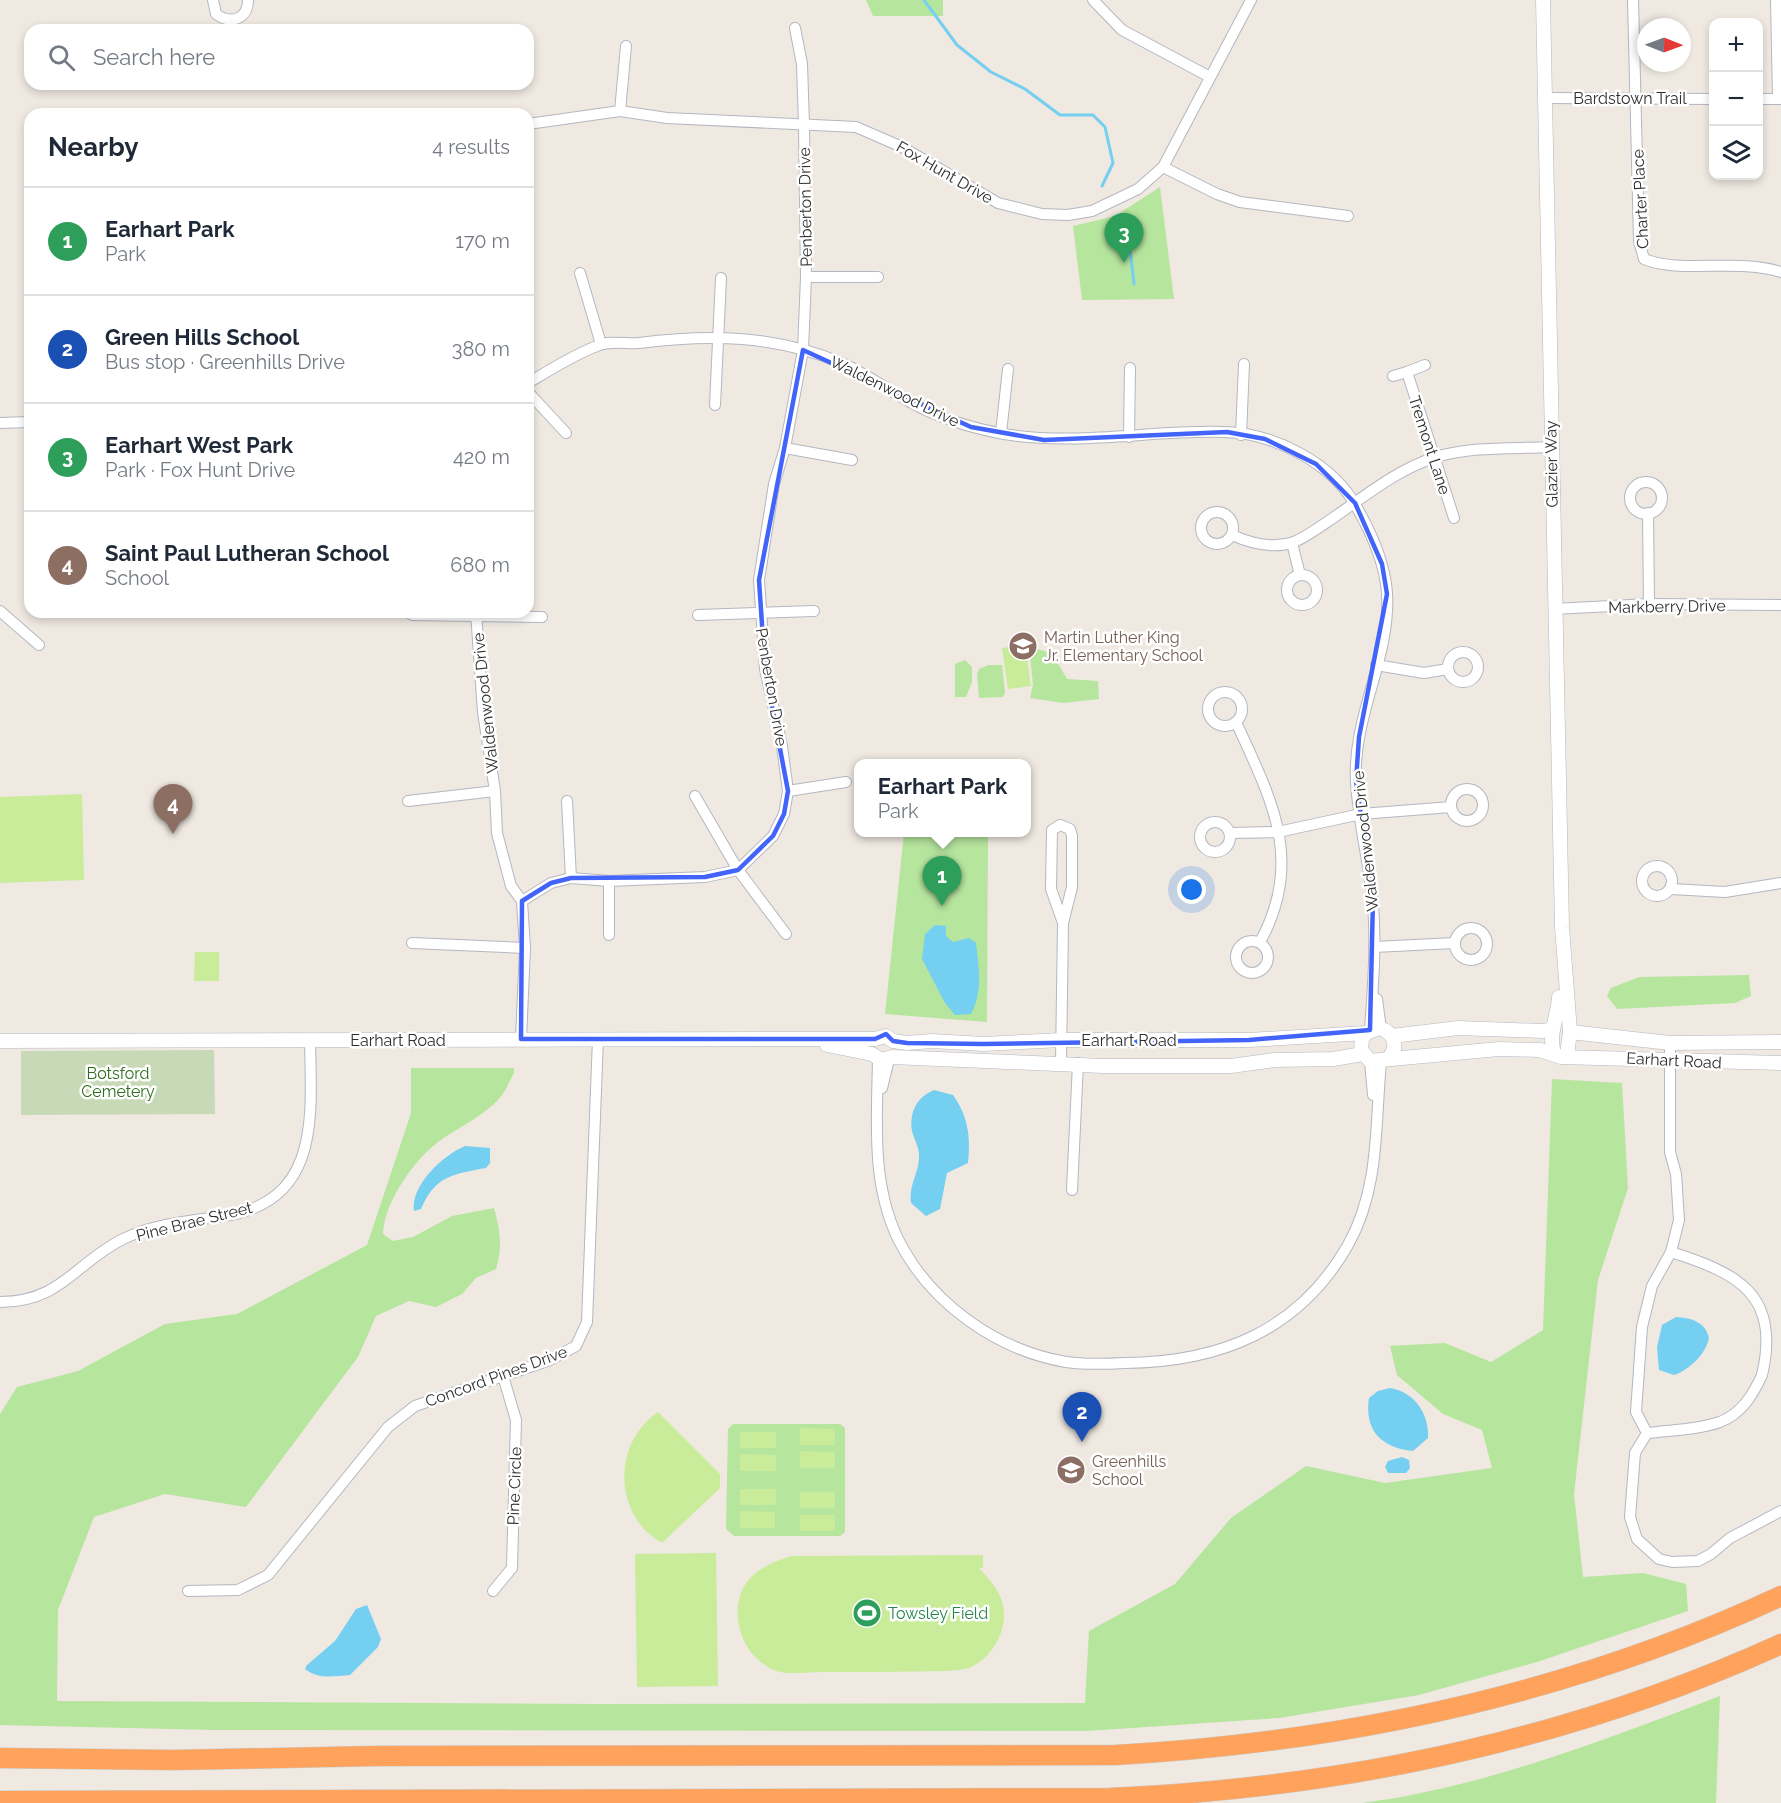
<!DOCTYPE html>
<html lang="en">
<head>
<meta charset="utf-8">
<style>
	:root { --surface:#fff; --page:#f2f2f3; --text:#1f2937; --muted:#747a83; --line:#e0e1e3; --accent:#4264fb }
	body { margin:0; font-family:Raleway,sans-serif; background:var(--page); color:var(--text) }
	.controls { position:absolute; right:18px; top:18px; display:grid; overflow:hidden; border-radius:12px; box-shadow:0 3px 9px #0003 }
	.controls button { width:54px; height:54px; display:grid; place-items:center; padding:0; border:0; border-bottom:2px solid var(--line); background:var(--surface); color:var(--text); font:30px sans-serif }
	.compass { position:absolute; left:1637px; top:18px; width:54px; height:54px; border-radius:50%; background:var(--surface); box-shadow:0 3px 9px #0003; rotate:91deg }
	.you { position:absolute; left:1192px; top:890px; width:21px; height:21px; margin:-15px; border:4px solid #fff; border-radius:50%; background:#1a73e8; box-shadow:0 0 0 9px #1a73e833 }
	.badge { display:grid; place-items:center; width:39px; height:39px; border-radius:50%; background:var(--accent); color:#fff; font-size:20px; font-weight:700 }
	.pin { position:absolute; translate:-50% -50px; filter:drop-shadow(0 2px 3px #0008) }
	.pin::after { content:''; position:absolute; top:32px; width:21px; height:18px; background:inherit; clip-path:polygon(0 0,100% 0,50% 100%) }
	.popup { position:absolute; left:854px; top:759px; width:177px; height:78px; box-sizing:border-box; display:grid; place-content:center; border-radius:12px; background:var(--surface); filter:drop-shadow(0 2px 4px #0005); font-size:20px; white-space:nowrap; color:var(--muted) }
	.popup b { font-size:22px; color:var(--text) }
	.popup::after { content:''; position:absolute; left:50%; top:100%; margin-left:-12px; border:12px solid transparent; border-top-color:var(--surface) }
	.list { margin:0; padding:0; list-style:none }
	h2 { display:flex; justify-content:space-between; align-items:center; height:78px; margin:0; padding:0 24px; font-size:26px }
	h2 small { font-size:20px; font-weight:400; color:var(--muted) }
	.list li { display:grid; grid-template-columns:39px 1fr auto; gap:18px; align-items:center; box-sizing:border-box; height:108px; padding:0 24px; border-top:2px solid var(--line) }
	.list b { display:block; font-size:22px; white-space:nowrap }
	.list p { margin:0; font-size:20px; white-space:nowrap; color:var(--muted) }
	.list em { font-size:20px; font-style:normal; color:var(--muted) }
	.icon { flex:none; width:33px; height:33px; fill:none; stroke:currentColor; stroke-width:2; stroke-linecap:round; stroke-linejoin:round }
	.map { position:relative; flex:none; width:1781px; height:1803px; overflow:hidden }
	.search { position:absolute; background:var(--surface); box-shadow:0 3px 9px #0003; left:24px; top:24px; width:510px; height:66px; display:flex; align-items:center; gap:15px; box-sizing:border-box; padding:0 21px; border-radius:18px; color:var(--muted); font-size:22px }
	.panel { position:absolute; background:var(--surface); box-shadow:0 3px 9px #0003; left:24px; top:108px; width:510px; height:510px; border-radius:18px }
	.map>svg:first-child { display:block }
	.green { fill:#b6e59e }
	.cemetery { fill:#c8d9b8 }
	.pitch { fill:#c9ec9a }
	.water { fill:#75cff0 }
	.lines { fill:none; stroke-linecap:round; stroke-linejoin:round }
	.stream { stroke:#75cff0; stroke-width:3 }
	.minor-casing { stroke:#b4b7c1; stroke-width:12 }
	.tertiary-casing { stroke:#b4b7c1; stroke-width:15 }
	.motorway-casing { stroke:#c9c9c9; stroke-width:21 }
	.minor { stroke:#fff; stroke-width:10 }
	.tertiary { stroke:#fff; stroke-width:14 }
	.motorway { stroke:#ffa35c; stroke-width:20 }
	.marked { fill:none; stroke:#4264fb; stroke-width:4.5; stroke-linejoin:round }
	.labels { text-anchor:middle; stroke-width:5; stroke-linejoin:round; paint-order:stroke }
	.street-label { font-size:16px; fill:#2e2e2e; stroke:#fff }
	.education-label { font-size:16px; fill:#785e54; stroke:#fff; text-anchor:start }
	.park-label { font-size:16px; fill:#2c6e1b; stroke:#fff }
	.leisure-label { font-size:16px; fill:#27864d; stroke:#fff; text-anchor:start }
</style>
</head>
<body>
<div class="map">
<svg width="1781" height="1803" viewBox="0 0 1781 1803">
	<rect width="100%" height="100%" fill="#efe9e1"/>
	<g class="green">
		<path d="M866 0H943V16H873Z"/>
		<path d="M1160 187 1174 299 1082 300 1073 226 1115 216Z"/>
		<path d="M1029 647 1052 653 1067 679 1098 681 1099 699 1063 703 1030 698 1033 684Z"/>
		<path d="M965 660 972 667V682L966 697H955V664Z"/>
		<path d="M988 665H1002L1005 693 1003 697 979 698 977 674 979 669Z"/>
		<path d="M904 833H988L987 1022 885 1014Z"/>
		<path d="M1749 975 1751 996 1735 1003 1617 1009 1607 996 1611 988 1639 977Z"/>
		<path d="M411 1068H514V1073C509 1082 505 1093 498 1100 482 1116 464 1125 445 1137 417 1155 384 1201 383 1234L393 1241 413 1237 452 1216 494 1208C500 1230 503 1247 496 1269L476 1278 462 1294 436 1307 409 1301 376 1316 358 1357 246 1507 165 1494 94 1517 58 1610 57 1701 600 1704 1085 1703 1089 1631 1175 1584 1231 1518 1306 1466 1385 1483 1492 1468 1482 1430 1443 1414 1397 1375 1390 1346 1445 1343 1491 1362 1543 1330 1552 1079 1622 1083 1628 1188 1598 1280 1574 1494 1583 1577 1643 1573 1686 1584 1688 1611 1537 1662 1419 1695 1279 1718 1087 1731 213 1730 0 1725V1414L17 1387 78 1371 165 1324 237 1314 367 1245 411 1113Z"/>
		<path d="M733 1424H840L845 1428V1532L840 1536H734L726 1529 728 1429Z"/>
		<path d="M1720 1696 1716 1803H1362C1485 1787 1604 1740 1720 1696Z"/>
	</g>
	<path class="cemetery" d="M214 1050 215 1114 21 1115V1051Z"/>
	<g class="pitch">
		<path d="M1025 645 1031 686 1008 689 1002 648Z"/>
		<path d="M82 794 84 880 0 883V797Z"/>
		<path d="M195 952H219V981H194Z"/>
		<path d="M658 1412 720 1474V1488L662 1543C613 1516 612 1443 658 1412Z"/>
		<path d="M800 1428 835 1429V1445H800Z"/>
		<rect x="740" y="1432" width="36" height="16"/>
		<path d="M800 1451 835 1452V1468H800Z"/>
		<path d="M740 1454 776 1455V1471H740Z"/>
		<rect x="740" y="1489" width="36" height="16"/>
		<rect x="800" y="1492" width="35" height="16"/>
		<path d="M740 1511 775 1512V1528H740Z"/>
		<rect x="800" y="1515" width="35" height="16"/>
		<path d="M716 1553 718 1686 637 1687 635 1554Z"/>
		<path d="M983 1555V1568H979C986 1576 994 1584 999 1594 1013 1620 996 1657 969 1668 962 1670 953 1670 946 1671 905 1672 863 1672 822 1672 809 1672 789 1675 776 1671 748 1660 733 1629 739 1600 744 1574 770 1562 792 1556Z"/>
	</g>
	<g class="water">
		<path d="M935 925 946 926V936L953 942 969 938 976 943C979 968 983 992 971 1014L955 1015 945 1003 922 959 925 934Z"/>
		<path d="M934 1090 953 1095C968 1116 971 1137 968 1163L947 1173 940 1209 926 1216 911 1203C909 1184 918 1175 919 1158 920 1148 914 1140 912 1131 909 1112 917 1097 934 1090Z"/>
		<path d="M465 1146 490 1148V1163L486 1168C453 1174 435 1176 421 1209L414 1211C410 1186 443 1155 465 1146Z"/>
		<path d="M1676 1317C1692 1318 1705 1322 1709 1338 1706 1354 1689 1370 1674 1375L1659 1370 1657 1347 1662 1325Z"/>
		<path d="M1390 1388C1415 1392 1429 1414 1428 1438L1413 1451C1381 1448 1364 1430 1369 1398L1378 1391Z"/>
		<path d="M1402 1457 1409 1460 1410 1468 1406 1473H1388L1385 1467 1388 1461Z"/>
		<path d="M367 1605 381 1639 378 1647 350 1675C334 1676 319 1680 305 1669L307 1665 335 1641 356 1609Z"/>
	</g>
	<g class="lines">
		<g class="stream">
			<path d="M924 0 957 45 991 72 1025 89 1060 115H1093L1105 127 1113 163 1102 186"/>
			<path d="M1115 223 1130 249 1134 284"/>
		</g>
		<g class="minor-casing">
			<g id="minor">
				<path d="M213 0 216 14C231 25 248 19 248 0"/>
				<path d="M1093 0 1122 30 1210 77"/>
				<path d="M1633 0 1639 241 1644 259C1681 274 1737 258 1781 272"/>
				<path d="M1776 0 1778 99"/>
				<path d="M1546 98 1714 99"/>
				<path d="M1758 99H1781"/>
				<path d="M620 111 626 46"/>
				<path d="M528 124 620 111 667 118 856 127 902 147 998 203 1042 214 1068 215 1092 211 1138 189 1163 167 1251 0"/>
				<path d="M1163 167 1217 194 1240 202 1348 216"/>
				<path d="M580 273 601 344"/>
				<path d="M806 277H878"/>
				<path d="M1425 365 1407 372 1454 518"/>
				<path d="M1393 376 1407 372"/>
				<path d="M528 383C550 370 573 355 597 346 609 340 626 344 639 343 711 334 774 335 842 363 866 374 887 389 910 402 939 418 971 428 1004 434 1078 446 1150 430 1224 432 1274 433 1332 463 1356 506 1371 532 1385 562 1387 593 1391 657 1352 717 1356 782 1358 820 1368 858 1372 895 1377 940 1373 986 1370 1030"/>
				<path d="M528 392 566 433"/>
				<path d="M715 405 721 278"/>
				<path d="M0 423 30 422"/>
				<path d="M1001 433 1008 369"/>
				<path d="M1241 435 1244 364"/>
				<path d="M1129 437 1130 368"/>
				<path d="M785 448 852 460"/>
				<circle cx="1646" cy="498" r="16"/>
				<circle cx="1217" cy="528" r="16"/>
				<path d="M1648 513 1649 604"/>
				<path d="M1232 535C1250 543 1274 549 1294 542 1308 536 1321 526 1333 518 1365 496 1398 469 1436 457 1474 446 1512 449 1550 447"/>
				<path d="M1292 543 1300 575"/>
				<circle cx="1302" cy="590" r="15"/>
				<path d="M1554 609 1649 604 1781 605"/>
				<path d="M0 611 39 645"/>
				<path d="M476 612 483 712 495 791 497 833 511 886 522 901 525 948 521 1039"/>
				<path d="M412 615 542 617"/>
				<path d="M698 615 814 611"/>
				<circle cx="1463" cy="667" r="15"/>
				<path d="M1376 665 1424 673 1448 669"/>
				<circle cx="1225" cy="709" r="17"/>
				<path d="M1236 722C1271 799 1305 860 1260 942"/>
				<circle cx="1467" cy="805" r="16"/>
				<path d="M788 791 846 782"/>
				<path d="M695 796 738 870 786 934"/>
				<path d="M408 801 495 791"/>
				<path d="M567 801 571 878"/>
				<circle cx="1215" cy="837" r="15"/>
				<path d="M1230 833 1278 832 1361 814 1451 807"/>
				<circle cx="1657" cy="881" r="15"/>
				<path d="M609 881V935"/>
				<path d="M1671 889 1725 892 1781 883"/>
				<path d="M522 901 551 883 571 878 609 881 705 877 738 870 773 836 784 814 788 791 782 746 765 669 759 580 774 484 785 448 803 350 806 277 804 125 802 64 795 28"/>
				<circle cx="1471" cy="944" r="16"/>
				<circle cx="1252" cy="957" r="16"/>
				<path d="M412 943 525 948"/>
				<path d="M1374 947 1455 943"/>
				<path d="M1377 999 1381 1029"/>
				<path d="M878 1059C877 1120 871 1183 898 1239 930 1303 996 1350 1066 1362 1085 1365 1106 1364 1125 1363 1220 1362 1299 1331 1348 1245 1380 1188 1375 1125 1381 1062"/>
				<path d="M1370 1061 1373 1095"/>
				<path d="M1061 1062 1063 923 1072 887V836L1070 829 1060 825 1052 830 1051 889 1063 923"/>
				<path d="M882 1088 889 1059"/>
				<path d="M1072 1190 1078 1063"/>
				<path d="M0 1302C61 1302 75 1263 123 1239 156 1223 190 1221 225 1216 322 1201 311 1113 310 1040"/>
				<path d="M1647 1433 1636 1412 1642 1327 1652 1286 1671 1252 1679 1220 1676 1174 1670 1152V1043"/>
				<path d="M1647 1433C1670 1430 1697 1430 1720 1422 1741 1414 1753 1395 1762 1375 1781 1294 1737 1273 1671 1252"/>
				<path d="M1647 1433 1635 1453 1630 1517 1637 1539 1659 1559 1672 1562 1698 1561 1711 1554 1730 1538 1781 1511"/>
				<path d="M188 1591 238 1590 268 1575 388 1427 415 1406 550 1360 576 1346 587 1322 598 1039"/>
				<path d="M493 1591 512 1568 516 1420 503 1376"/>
			</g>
		</g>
		<g class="tertiary-casing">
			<g id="tertiary">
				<path d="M1543 0 1562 927 1570 1032 1567 1055"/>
				<path d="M1570 1032 1670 1043 1781 1042"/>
				<path d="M1366 1033 1362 1039 1361 1050 1370 1061 1499 1049 1540 1050 1561 1057 1781 1063"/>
				<path d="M1392 1036 1458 1028 1543 1031 1552 1029"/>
				<path d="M0 1041 796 1039H875L886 1036 893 1041 907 1043 932 1041 983 1044 1062 1040H1249L1366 1033 1379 1028C1394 1032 1399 1046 1389 1058"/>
				<path d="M827 1045 872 1054 881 1060 892 1057 1103 1066H1231L1275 1060 1333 1059 1363 1054"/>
				<path d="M1554 1053C1548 1034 1558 1016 1559 997"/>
			</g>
		</g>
		<g class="motorway-casing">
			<g id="motorway">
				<path d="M0 1758 174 1760 376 1756 1116 1755C1346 1742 1571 1694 1781 1596"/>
				<path d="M0 1801 1110 1798C1341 1788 1570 1740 1781 1644"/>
			</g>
		</g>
		<use href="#minor" class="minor"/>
		<use href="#tertiary" class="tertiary"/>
		<use href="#motorway" class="motorway"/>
	</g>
	<path class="marked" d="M803 350 971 427 1044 440 1227 432 1265 439 1316 464 1355 503 1382 564 1387 594 1359 737 1356 781 1373 898 1370 1030 1249 1040 983 1044 907 1043 893 1041 886 1034 875 1039H521L522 901 551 883 571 878 705 877 738 870 773 836 784 814 788 791 765 669 759 580Z"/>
	<defs>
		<g id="school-disc" transform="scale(1.5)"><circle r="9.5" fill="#8d6e63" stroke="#fff"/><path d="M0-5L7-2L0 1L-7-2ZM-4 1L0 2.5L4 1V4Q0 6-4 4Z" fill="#fff"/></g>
		<g id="stadium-disc" transform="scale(1.5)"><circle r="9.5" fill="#2e9e5b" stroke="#fff"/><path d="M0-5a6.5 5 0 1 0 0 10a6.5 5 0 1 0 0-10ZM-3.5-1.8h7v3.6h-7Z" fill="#fff"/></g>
	</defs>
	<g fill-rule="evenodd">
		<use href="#school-disc" x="1023" y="646"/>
		<use href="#school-disc" x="1071" y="1470"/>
		<use href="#stadium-disc" x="867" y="1613"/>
	</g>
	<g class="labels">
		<g class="street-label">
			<text x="1630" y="104">Bardstown Trail</text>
			<text transform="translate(945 172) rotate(30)" y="6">Fox Hunt Drive</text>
			<text transform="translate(1640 199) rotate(-93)" y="6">Charter Place</text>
			<text transform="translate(805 207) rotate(-91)" y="6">Penberton Drive</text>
			<text transform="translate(895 391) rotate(26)" y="6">Waldenwood Drive</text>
			<text transform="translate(1430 445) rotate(72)" y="6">Tremont Lane</text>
			<text transform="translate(1551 464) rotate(-91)" y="6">Glazier Way</text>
			<text transform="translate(1667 606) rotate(-1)" y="6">Markberry Drive</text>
			<text transform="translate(772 687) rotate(80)" y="6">Penberton Drive</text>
			<text transform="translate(485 703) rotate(-96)" y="6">Waldenwood Drive</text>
			<text transform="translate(1365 841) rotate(-96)" y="6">Waldenwood Drive</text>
			<text x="398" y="1046">Earhart Road</text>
			<text x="1129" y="1046">Earhart Road</text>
			<text transform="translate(1674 1060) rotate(3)" y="6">Earhart Road</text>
			<text transform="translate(194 1221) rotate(-14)" y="6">Pine Brae Street</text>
			<text transform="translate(496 1376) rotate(-20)" y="6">Concord Pines Drive</text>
			<text transform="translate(514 1486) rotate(-88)" y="6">Pine Circle</text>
		</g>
		<g class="education-label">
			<text x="1044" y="643">Martin Luther King<tspan x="1044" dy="18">Jr. Elementary School</tspan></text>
			<text x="1092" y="1467">Greenhills<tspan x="1092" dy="18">School</tspan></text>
		</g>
		<g class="park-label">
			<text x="118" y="1079">Botsford<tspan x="118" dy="18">Cemetery</tspan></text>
		</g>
		<g class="leisure-label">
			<text x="888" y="1619">Towsley Field</text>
		</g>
	</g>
</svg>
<div class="controls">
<button>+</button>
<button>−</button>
<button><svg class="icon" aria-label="layers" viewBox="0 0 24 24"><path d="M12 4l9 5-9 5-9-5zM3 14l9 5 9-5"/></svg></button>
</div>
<svg class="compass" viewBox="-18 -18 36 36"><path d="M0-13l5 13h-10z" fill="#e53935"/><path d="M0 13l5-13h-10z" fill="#747a83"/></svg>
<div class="you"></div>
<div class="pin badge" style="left:942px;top:906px;background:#2e9e5b">1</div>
<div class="popup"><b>Earhart Park</b>Park</div>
<div class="pin badge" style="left:1082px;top:1442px;background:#1a4fb4">2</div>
<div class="pin badge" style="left:1124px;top:263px;background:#2e9e5b">3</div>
<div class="pin badge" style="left:173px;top:834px;background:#8d6e63">4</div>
<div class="search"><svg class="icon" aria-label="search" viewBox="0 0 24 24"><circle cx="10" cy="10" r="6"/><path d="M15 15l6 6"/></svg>Search here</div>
<section class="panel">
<h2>Nearby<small>4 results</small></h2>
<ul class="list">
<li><span class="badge" style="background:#2e9e5b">1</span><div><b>Earhart Park</b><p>Park</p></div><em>170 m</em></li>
<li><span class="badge" style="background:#1a4fb4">2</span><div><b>Green Hills School</b><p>Bus stop · Greenhills Drive</p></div><em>380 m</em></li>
<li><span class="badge" style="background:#2e9e5b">3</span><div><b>Earhart West Park</b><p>Park · Fox Hunt Drive</p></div><em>420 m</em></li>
<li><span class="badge" style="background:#8d6e63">4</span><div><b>Saint Paul Lutheran School</b><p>School</p></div><em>680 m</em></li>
</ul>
</section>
</div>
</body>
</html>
